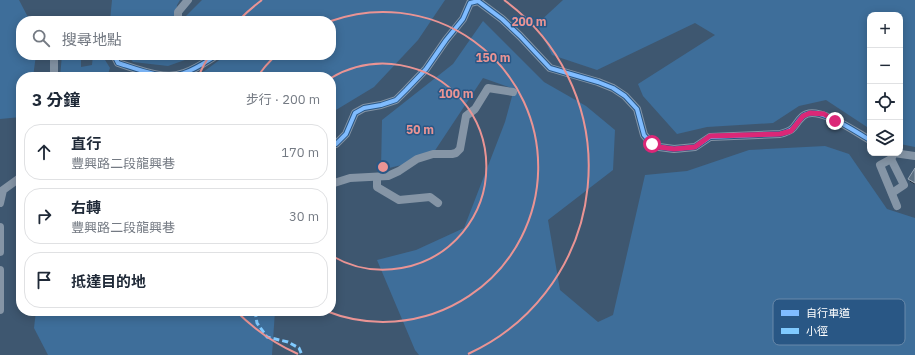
<!DOCTYPE html>
<html lang="zh-TW">
<head>
<meta charset="utf-8">
<style>
	:root { --surface:#fff; --page:#f6f6f7; --text:#1f2937; --muted:#747a83; --line:#e0e1e3 }
	body { margin:0; font-family:"IBM Plex Sans","Noto Sans TC",sans-serif; background:var(--page); color:var(--text) }
	.controls { position:absolute; right:12px; top:12px; display:grid; overflow:hidden; border-radius:8px; box-shadow:0 2px 10px #0003 }
	.controls button { width:36px; height:36px; display:grid; place-items:center; padding:0; border:0; border-bottom:1px solid var(--line); background:var(--surface); color:var(--text); font:20px sans-serif }
	.stop { position:absolute; width:12px; height:12px; margin:-9px; border:3px solid #db2777; border-radius:50%; background:#fff }
	.stop.end { background:#db2777; border-color:#fff; box-shadow:0 1px 4px #0008 }
	.list { margin:0; padding:0; list-style:none }
	h2 { display:flex; justify-content:space-between; align-items:center; height:52px; margin:0; padding:0 16px; font-size:17px }
	h2 small { font-size:13px; font-weight:400; color:var(--muted) }
	.list li { display:grid; grid-template-columns:26px 1fr auto; gap:12px; align-items:center; box-sizing:border-box; height:56px; margin:0 8px 8px; padding:0 8px; border:1px solid var(--line); border-radius:16px }
	.list b { display:block; font-size:15px; white-space:nowrap }
	.list p { margin:0; font-size:13px; white-space:nowrap; color:var(--muted) }
	.list em { font-size:13px; font-style:normal; color:var(--muted) }
	.icon { flex:none; width:22px; height:22px; fill:none; stroke:currentColor; stroke-width:2; stroke-linecap:round; stroke-linejoin:round }
	.map { position:relative; flex:none; width:915px; height:355px; overflow:hidden }
	.search { position:absolute; background:var(--surface); box-shadow:0 2px 10px #0003; left:16px; top:16px; width:320px; height:44px; display:flex; align-items:center; gap:10px; box-sizing:border-box; padding:0 14px; border-radius:16px; color:var(--muted); font-size:15px }
	.panel { position:absolute; background:var(--surface); box-shadow:0 2px 10px #0003; left:16px; top:72px; width:320px; height:244px; border-radius:16px }
	.map>svg:first-child { display:block }
	.green { fill:#3e6e9a }
	.building { fill:#5b6f82; stroke:#98a6b4; filter:url(#shadow) }
	.lines { fill:none; stroke-linecap:round; stroke-linejoin:round }
	.minor { stroke:#8595a6; stroke-width:8 }
	.quiet { stroke:#80caff; stroke-width:3; stroke-dasharray:6 3; stroke-linecap:butt }
	.cycleway-casing { stroke:#295785; stroke-width:6 }
	.cycleway { stroke:#80bcff; stroke-width:4 }
	.route { stroke:#db2777; stroke-width:5 }
	.ring { fill:none; stroke:#ea9494; stroke-width:2 }
	.key { fill:#295785; stroke:#6989aa; stroke-width:1 }
	.key-label { font-size:11px; fill:#fff }
	.centre { fill:#ea9494; stroke:#295785; stroke-width:2 }
	.ring-label { font-size:12px; text-anchor:middle; font-weight:bold; fill:#ea9494; stroke:#295785; stroke-width:3; stroke-linejoin:round; paint-order:stroke }
</style>
</head>
<body>
<div class="map">
<svg width="915" height="355" viewBox="0 0 915 355">
	<defs>
		<filter id="shadow"><feDropShadow dx="2" dy="2" stdDeviation="0" flood-color="#0009"/></filter>
	</defs>
	<rect width="100%" height="100%" fill="#3e5770"/>
	<g class="green">
		<path d="M0 0H19L30 21H21V55H36L33 77H21V117L0 119Z"/>
		<path d="M112 0H180L177 5 176 21H110Z"/>
		<path d="M202 0H445L418 40 374 87 331 113V77H193L206 70 226 55H331V21H189L185 17Z"/>
		<path d="M563 0H915V147L900 144V15H870V129L826 100 799 106 773 123 707 127 677 134 643 96 638 84 715 35 695 23 597 70 552 55 537 24Z"/>
		<path d="M483 21 544 82 586 106 615 130 613 170 548 220 560 290 598 322 613 315 645 175 687 171 749 150 825 146 849 154 887 209 915 218V355H419L415 350 377 260 416 250 464 228 505 122 514 89 483 78 430 158 381 170 382 120 453 64Z"/>
		<path d="M62 55H81V67L92 65 93 55H102L110 68 107 77H60Z"/>
		<path d="M127 55H199L168 66 133 62Z"/>
		<path d="M36 311H275L272 355H48L34 328Z"/>
	</g>
	<path class="building" d="M915 168V183L908 179Z"/>
	<g class="lines">
		<g class="minor">
			<path d="M61 21 67 20 72 21"/>
			<path d="M178 21V12L188 0"/>
			<path d="M114 55 118 63C137 69 165 81 184 73 196 69 207 61 217 55"/>
			<path d="M54 77V55"/>
			<path d="M331 145 336 144 346 134 355 113 364 108 381 105 396 100 406 90 426 69 446 40 463 19 470 3 478 1 502 19 520 36 550 68 598 82 613 88 625 96 637 109 644 135 652 144 659 147 674 149 695 147 710 137 780 134C798 129 792 126 803 116 817 104 857 133 870 140"/>
			<path d="M894 153 891 159 880 165 897 206"/>
			<path d="M894 153 915 156"/>
			<path d="M891 159 904 185 892 193"/>
			<path d="M377 177V187L399 200 430 197 438 203"/>
			<path d="M331 184 350 178 388 176 399 171 417 159 433 154H452L456 153 460 149 466 116 475 109 488 88 513 92"/>
			<path d="M0 203 3 190 21 177"/>
			<path d="M0 227V252"/>
			<path d="M0 270V310"/>
		</g>
		<path class="quiet" d="M255 311 257 323 267 337 288 342 299 348 302 355"/>
		<g class="cycleway-casing">
			<g id="cycleway">
				<path d="M114 55 118 63C137 69 165 81 184 73 196 69 207 61 217 55"/>
				<path d="M331 145 336 144 346 134 355 113 364 108 381 105 396 100 406 90 426 69 446 40 463 19 470 3 478 1 502 19 520 36 550 68 598 82 613 88 625 96 637 109 644 135 652 144 659 147 674 149 695 147 710 137 780 134C798 129 792 126 803 116 817 104 857 133 870 140"/>
			</g>
		</g>
		<use href="#cycleway" class="cycleway"/>
	</g>
	<g class="lines">
		<path class="route" d="M652 144 659 147 674 149 695 147 710 136 780 134 791 131 803 116 810 113 824 114 835 121"/>
	</g>
	<g class="ring">
		<path d="M331 167A52 52 0 1 1 331 167"/>
		<path d="M331 78A103 103 0 1 1 332 256"/>
		<path d="M257 77A155 155 0 0 1 275 56M331 21A155 155 0 1 1 326 311"/>
		<path d="M298 354A206 206 0 0 1 236 311M198 77A206 206 0 0 1 209 56M239 20A206 206 0 0 1 262 0M504 0A206 206 0 0 1 468 354"/>
	</g>
	<rect x="773" y="299" width="132" height="46" rx="6" class="key"/>
	<rect x="781" y="310" width="18" height="6" fill="#80bcff"/>
	<rect x="781" y="328" width="18" height="6" fill="#80caff"/>
	<g class="key-label">
		<text x="806" y="317">自行車道</text>
		<text x="806" y="335">小徑</text>
	</g>
	<circle cx="383" cy="167" r="6" class="centre"/>
	<g class="ring-label">
		<text x="529" y="26">200 m</text>
		<text x="493" y="62">150 m</text>
		<text x="456" y="98">100 m</text>
		<text x="420" y="134">50 m</text>
	</g>
</svg>
<div class="controls">
<button>+</button>
<button>−</button>
<button><svg class="icon" aria-label="locate" viewBox="0 0 24 24"><circle cx="12" cy="12" r="6"/><path d="M12 2v4M12 18v4M2 12h4M18 12h4"/></svg></button>
<button><svg class="icon" aria-label="layers" viewBox="0 0 24 24"><path d="M12 4l9 5-9 5-9-5zM3 14l9 5 9-5"/></svg></button>
</div>
<div class="stop" style="left:652px;top:144px"></div>
<div class="stop end" style="left:835px;top:121px"></div>
<div class="search"><svg class="icon" aria-label="search" viewBox="0 0 24 24"><circle cx="10" cy="10" r="6"/><path d="M15 15l6 6"/></svg>搜尋地點</div>
<section class="panel">
<h2>3 分鐘<small>步行 · 200 m</small></h2>
<ul class="list">
<li><svg class="icon" aria-label="ahead" viewBox="0 0 24 24"><path d="M12 20V5M6 11l6-6 6 6"/></svg><div><b>直行</b><p>豐興路二段龍興巷</p></div><em>170 m</em></li>
<li><svg class="icon" aria-label="right" viewBox="0 0 24 24"><path d="M7 20v-9h11M14 6l5 5-5 5"/></svg><div><b>右轉</b><p>豐興路二段龍興巷</p></div><em>30 m</em></li>
<li><svg class="icon" aria-label="arrive" viewBox="0 0 24 24"><path d="M6 21V4h12l-3 4 3 4H6"/></svg><div><b>抵達目的地</b></div></li>
</ul>
</section>
</div>
</body>
</html>
